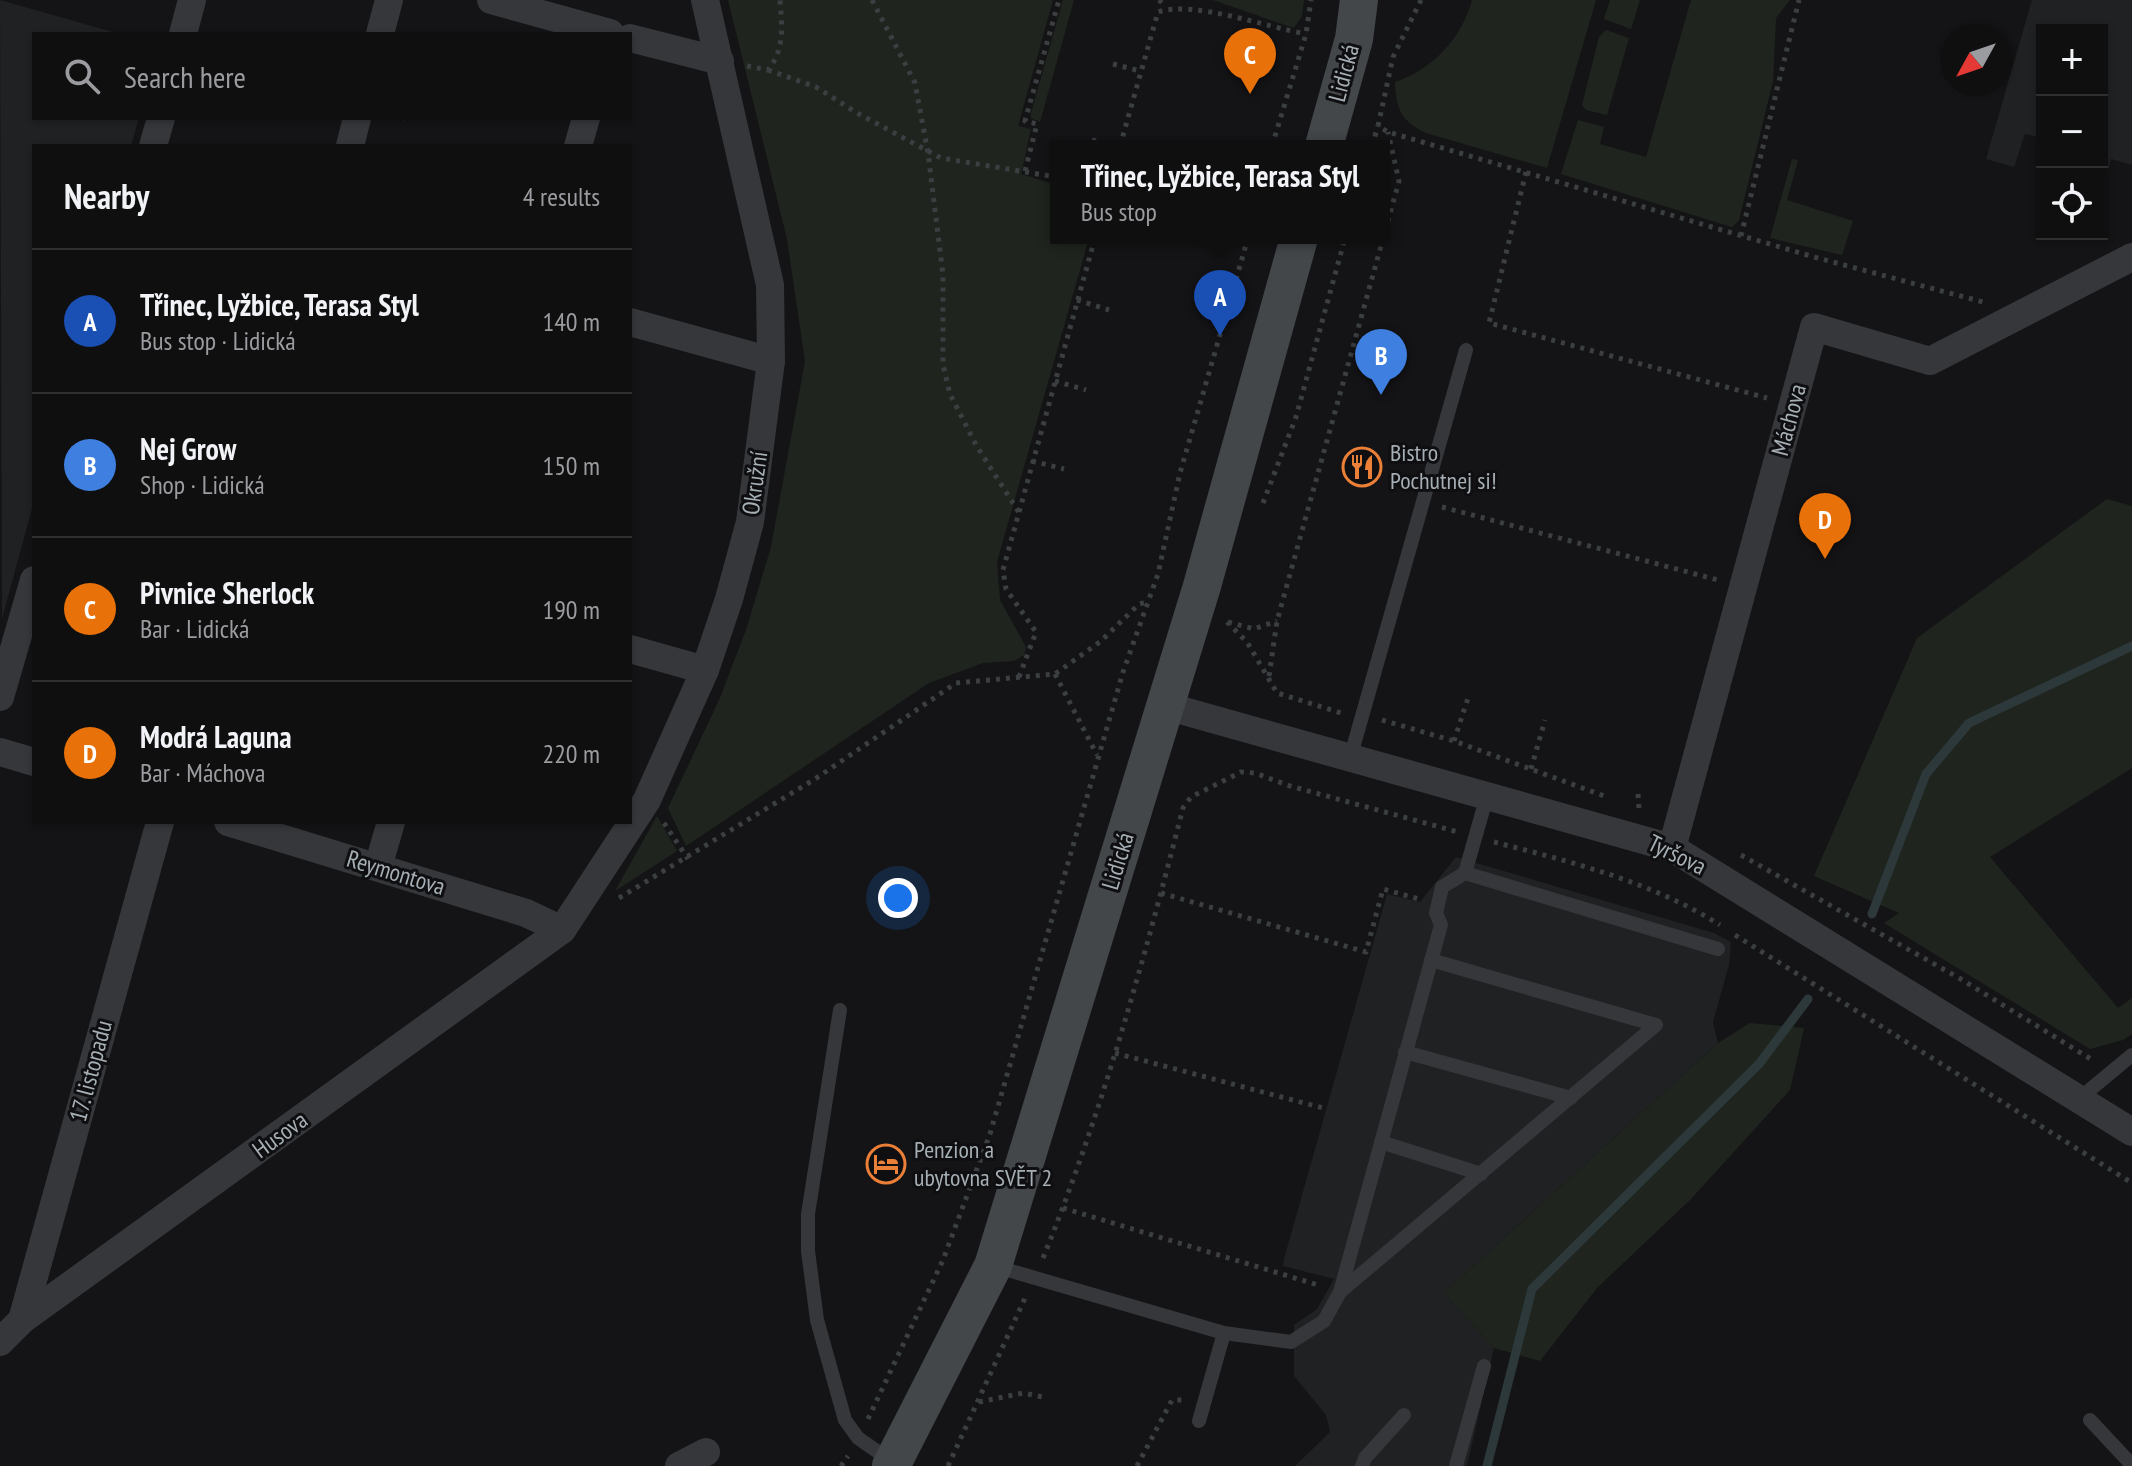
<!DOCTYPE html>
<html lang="en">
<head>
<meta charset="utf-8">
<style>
	:root { --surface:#0f0f10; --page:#181819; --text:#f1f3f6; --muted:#9b9c9f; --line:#2f2f30; --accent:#2563eb }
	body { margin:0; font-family:"PT Sans Narrow",sans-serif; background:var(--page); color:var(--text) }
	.controls { position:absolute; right:24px; top:24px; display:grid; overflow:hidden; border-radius:0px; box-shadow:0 2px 6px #0004 }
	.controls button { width:72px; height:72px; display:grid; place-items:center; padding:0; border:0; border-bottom:2px solid var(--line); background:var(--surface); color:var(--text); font:40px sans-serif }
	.compass { position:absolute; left:1940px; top:24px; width:72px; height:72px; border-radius:50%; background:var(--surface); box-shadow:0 2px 6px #0004; rotate:230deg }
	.you { position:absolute; left:898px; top:898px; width:28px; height:28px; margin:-20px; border:6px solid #fff; border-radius:50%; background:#1a73e8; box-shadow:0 0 0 12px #1a73e833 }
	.badge { display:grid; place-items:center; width:52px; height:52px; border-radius:50%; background:var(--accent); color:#fff; font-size:26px; font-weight:700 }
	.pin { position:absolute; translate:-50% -66px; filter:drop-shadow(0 2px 4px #0008) }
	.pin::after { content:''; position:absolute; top:42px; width:28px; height:24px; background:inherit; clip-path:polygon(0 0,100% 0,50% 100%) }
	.popup { position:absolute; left:1050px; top:140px; width:340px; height:104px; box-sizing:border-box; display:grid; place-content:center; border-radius:0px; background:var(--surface); filter:drop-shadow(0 2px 6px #0005); font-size:26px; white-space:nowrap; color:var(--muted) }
	.popup b { font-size:30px; color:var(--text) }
	.popup::after { content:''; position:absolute; left:50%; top:100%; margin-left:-16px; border:16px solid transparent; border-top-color:var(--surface) }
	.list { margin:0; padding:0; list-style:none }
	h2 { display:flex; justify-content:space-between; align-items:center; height:104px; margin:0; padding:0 32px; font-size:34px }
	h2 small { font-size:26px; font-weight:400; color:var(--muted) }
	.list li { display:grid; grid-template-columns:52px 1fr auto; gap:24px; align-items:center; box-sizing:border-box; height:144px; padding:0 32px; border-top:2px solid var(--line) }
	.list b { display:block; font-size:30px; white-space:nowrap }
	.list p { margin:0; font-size:26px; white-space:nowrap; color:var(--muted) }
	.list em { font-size:26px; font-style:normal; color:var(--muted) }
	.icon { flex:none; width:44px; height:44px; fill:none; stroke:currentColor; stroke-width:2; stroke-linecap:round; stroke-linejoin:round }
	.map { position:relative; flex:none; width:2132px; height:1466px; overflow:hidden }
	.search { position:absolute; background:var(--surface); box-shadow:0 2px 6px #0004; left:32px; top:32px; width:600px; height:88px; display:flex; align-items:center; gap:20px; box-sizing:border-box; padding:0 28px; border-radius:0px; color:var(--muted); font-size:30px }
	.panel { position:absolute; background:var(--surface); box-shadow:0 2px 6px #0004; left:32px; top:144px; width:600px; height:680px; border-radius:0px }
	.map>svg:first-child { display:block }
	.built { fill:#202123 }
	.green { fill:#1f251e }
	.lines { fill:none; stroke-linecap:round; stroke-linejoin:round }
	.stream { stroke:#2d383b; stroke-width:9 }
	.path { stroke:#3b3f41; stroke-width:5; stroke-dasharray:4 6; stroke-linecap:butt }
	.lane { stroke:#35373a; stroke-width:14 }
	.street { stroke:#35373a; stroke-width:28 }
	.secondary { stroke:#43474a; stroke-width:38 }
	.labels { text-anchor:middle; stroke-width:6; stroke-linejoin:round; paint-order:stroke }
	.street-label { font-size:24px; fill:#a6afb5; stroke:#0f0f11 }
	.poi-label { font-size:24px; fill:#a6afb5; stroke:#0f0f11; text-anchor:start }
</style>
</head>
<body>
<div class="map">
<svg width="2132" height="1466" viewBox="0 0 2132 1466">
	<rect width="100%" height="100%" fill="#141416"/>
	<g class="built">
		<path d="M0 0 120 34H34V118H139L131 146H34V501L2 619Z"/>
		<path d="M2032 0H2132V165L2111 159 2105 183 2102 30H2042V138L2025 134 2014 167 1986 159Z"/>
		<path d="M1456 857 1714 933 1731 942 1729 965 1713 1022 1718 1043 1444 1293 1494 1348 1467 1466H1295L1330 1432 1326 1415 1294 1376V1325L1317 1309 1334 1279 1283 1266 1284 1259 1387 894 1420 902Z"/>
	</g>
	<g class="green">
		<path d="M728 0H1053L1018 126 1031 129 1021 174 1056 185V238H1089L997 562 1000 600 1026 647 1024 655 1014 661 983 663 929 683 686 846 668 808 720 698 747 627 771 547 805 361 787 239Z"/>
		<path d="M1063 0H1074L1040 122 1031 118V113Z"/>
		<path d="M1213 0H1304L1302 16 1294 28Z"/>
		<path d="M1472 0H1596L1547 168 1426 133C1401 121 1396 109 1395 82 1432 70 1462 38 1472 0Z"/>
		<path d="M1610 0H1640L1631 29 1604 19Z"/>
		<path d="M1691 0H1790L1776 18 1773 81 1739 220 1732 227 1561 174 1578 120 1604 127 1600 144 1646 157Z"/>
		<path d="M1606 30 1629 38 1607 115 1586 110 1582 105 1599 37Z"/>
		<path d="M1792 159 1798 160 1787 200 1853 221 1842 255 1770 238Z"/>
		<path d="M2107 499 2132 506V768L1990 857 2118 1008 2132 998V1034L2123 1040 2090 1049 1884 923 1899 913 1814 876 1917 638Z"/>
		<path d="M657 816 677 851 615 891Z"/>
		<path d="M1750 1023 1804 1028 1790 1090 1691 1199 1597 1288 1540 1361 1494 1348 1444 1293 1718 1043Z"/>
	</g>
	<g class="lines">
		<g class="stream">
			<path d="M1872 914 1926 774 1969 723 2132 646"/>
			<path d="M1487 1466 1532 1289 1759 1064 1808 999"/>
		</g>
		<g class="path">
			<path d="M872 0 915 83 928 153 943 275V365L950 394 976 445 1020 514"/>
			<path d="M1159 0 1166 7"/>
			<path d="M1421 0 1393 57 1378 126 1388 132 1814 257 1983 302"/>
			<path d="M1113 64 1140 71"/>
			<path d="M747 66 768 70C785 49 782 26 780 0"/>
			<path d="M768 70 816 87 857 113 941 158 1056 177"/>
			<path d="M404 118H405"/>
			<path d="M1092 140 1115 146"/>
			<path d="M1120 146 1158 12C1193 0 1266 27 1306 34"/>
			<path d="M1272 146 1306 34 1311 0"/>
			<path d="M1372 146 1378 126"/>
			<path d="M1025 171 1037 124 1025 121 1059 0"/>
			<path d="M1526 172 1489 323 1767 398"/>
			<path d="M1741 236 1799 0"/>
			<path d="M1077 300 1109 310"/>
			<path d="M1055 381 1086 390"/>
			<path d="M1032 461 1064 469"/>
			<path d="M1263 503 1296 417 1345 238"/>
			<path d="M1442 507 1718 580"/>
			<path d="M1227 622 1247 642 1277 693 1341 713"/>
			<path d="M1228 622 1254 629 1277 621"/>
			<path d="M1055 674 1097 755"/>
			<path d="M1269 676 1277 621 1399 181 1388 132"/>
			<path d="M1019 677 1036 632 1006 589 1003 570 1095 238"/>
			<path d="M1382 720 1454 741 1607 797"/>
			<path d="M1454 741 1468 698"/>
			<path d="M1531 769 1545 720"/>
			<path d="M1638 794 1639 809"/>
			<path d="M664 823 688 859"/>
			<path d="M1494 842C1572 862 1652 882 1720 925"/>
			<path d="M1741 855 1959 978 2094 1061"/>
			<path d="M1161 893 1366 952 1383 889 1419 899"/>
			<path d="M619 898 815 779 956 683 1055 674 1101 641 1139 604 1148 602"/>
			<path d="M1735 935 2132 1183"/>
			<path d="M1115 1053 1323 1108"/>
			<path d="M1063 1208 1318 1285"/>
			<path d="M1043 1258C1102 1113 1144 960 1183 808L1191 797 1241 772 1255 773 1290 786 1458 832"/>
			<path d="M979 1402 1023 1393 1043 1397"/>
			<path d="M868 1419 943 1260 990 1134 1123 672 1158 574 1180 473 1248 238"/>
			<path d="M841 1466 848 1456"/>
			<path d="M948 1466 1026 1296"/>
			<path d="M1137 1466 1172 1400H1183"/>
		</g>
		<g class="lane">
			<path d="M1351 755 1466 350"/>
			<path d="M1487 796 1465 873 1718 949"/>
			<path d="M840 1010 808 1214V1251L817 1320 845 1420 858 1438 891 1461"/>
			<path d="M1405 1052 1571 1098"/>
			<path d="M2080 1098 2132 1055"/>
			<path d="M1381 1142 1481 1174"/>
			<path d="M994 1266 1224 1333 1291 1342 1324 1321 1340 1292 1441 925 1436 913 1442 887 1465 873"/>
			<path d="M1340 1292 1656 1025 1431 960"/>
			<path d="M2090 1420 2132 1465"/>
			<path d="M1199 1421 1224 1333"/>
			<path d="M1362 1466 1365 1458 1404 1415"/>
			<path d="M1456 1466 1484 1366"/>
		</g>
		<g class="street">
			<path d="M491 0 610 33"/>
			<path d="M183 34 192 0"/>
			<path d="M380 34 389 0"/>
			<path d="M630 38 720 61"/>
			<path d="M153 146 161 118"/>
			<path d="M350 146 357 118"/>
			<path d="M578 146 586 118"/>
			<path d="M630 322 771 361"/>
			<path d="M630 649 705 670"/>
			<path d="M0 697 34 580"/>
			<path d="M1166 706 1672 848 2132 1132"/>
			<path d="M0 752 34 762"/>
			<path d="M228 822 526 913 562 930"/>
			<path d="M1672 848 1814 327 1930 361 2132 257"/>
			<path d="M378 867 391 822"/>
			<path d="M22 1320 160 822"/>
			<path d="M0 1342 22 1320 562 930 647 800 705 670 729 599 750 522 771 361 770 285 705 0"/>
			<path d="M679 1466 706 1452"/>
		</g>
		<g class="secondary">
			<path d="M1324 146 1354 39 1359 0"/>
			<path d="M891 1466 993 1266 1202 586 1299 238"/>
		</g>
	</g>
	<defs>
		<g id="restaurant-ring" transform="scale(2)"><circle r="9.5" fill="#0f0f11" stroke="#ea7f38" stroke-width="1.5"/><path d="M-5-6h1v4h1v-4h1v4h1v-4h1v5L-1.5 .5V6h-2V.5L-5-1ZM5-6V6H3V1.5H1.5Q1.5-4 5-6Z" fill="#ea7f38"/></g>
		<g id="hotel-ring" transform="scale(2)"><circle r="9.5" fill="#0f0f11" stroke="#ea7f38" stroke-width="1.5"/><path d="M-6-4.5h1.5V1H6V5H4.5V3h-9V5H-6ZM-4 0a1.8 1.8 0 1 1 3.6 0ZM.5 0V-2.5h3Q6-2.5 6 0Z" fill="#ea7f38"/></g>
	</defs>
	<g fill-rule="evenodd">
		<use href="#restaurant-ring" x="1362" y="467"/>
		<use href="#hotel-ring" x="886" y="1164"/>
	</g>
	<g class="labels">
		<g class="street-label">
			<text transform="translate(1344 73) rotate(-75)" y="8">Lidická</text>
			<text transform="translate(1789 420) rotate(-75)" y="8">Máchova</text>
			<text transform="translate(755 483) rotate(-82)" y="8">Okružní</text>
			<text transform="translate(1677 855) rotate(26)" y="8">Tyršova</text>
			<text transform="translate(1118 861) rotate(-73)" y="8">Lidická</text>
			<text transform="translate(396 873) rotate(17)" y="8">Reymontova</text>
			<text transform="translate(91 1071) rotate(-75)" y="8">17. listopadu</text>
			<text transform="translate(280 1135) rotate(-36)" y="8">Husova</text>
		</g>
		<g class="poi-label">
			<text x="1390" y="461">Bistro<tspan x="1390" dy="28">Pochutnej si!</tspan></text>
			<text x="914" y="1158">Penzion a<tspan x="914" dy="28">ubytovna SVĚT 2</tspan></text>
		</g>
	</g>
</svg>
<div class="controls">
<button>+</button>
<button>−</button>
<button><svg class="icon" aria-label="locate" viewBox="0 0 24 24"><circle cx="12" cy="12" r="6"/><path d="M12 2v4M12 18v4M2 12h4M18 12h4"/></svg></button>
</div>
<svg class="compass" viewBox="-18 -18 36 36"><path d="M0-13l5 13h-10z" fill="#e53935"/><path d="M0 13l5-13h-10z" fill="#9b9c9f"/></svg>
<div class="you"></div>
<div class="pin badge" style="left:1220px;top:336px;background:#1a4fb4">A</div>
<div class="popup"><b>Třinec, Lyžbice, Terasa Styl</b>Bus stop</div>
<div class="pin badge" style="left:1381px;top:395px;background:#3f7fe0">B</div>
<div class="pin badge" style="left:1250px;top:94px;background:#e8710a">C</div>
<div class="pin badge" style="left:1825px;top:559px;background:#e8710a">D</div>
<div class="search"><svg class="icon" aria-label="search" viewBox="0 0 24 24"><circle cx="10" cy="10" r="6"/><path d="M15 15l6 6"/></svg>Search here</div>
<section class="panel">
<h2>Nearby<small>4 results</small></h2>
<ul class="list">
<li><span class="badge" style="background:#1a4fb4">A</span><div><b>Třinec, Lyžbice, Terasa Styl</b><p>Bus stop · Lidická</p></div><em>140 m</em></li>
<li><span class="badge" style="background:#3f7fe0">B</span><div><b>Nej Grow</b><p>Shop · Lidická</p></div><em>150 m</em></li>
<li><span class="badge" style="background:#e8710a">C</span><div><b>Pivnice Sherlock</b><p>Bar · Lidická</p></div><em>190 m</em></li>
<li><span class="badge" style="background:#e8710a">D</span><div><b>Modrá Laguna</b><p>Bar · Máchova</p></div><em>220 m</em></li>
</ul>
</section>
</div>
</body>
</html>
